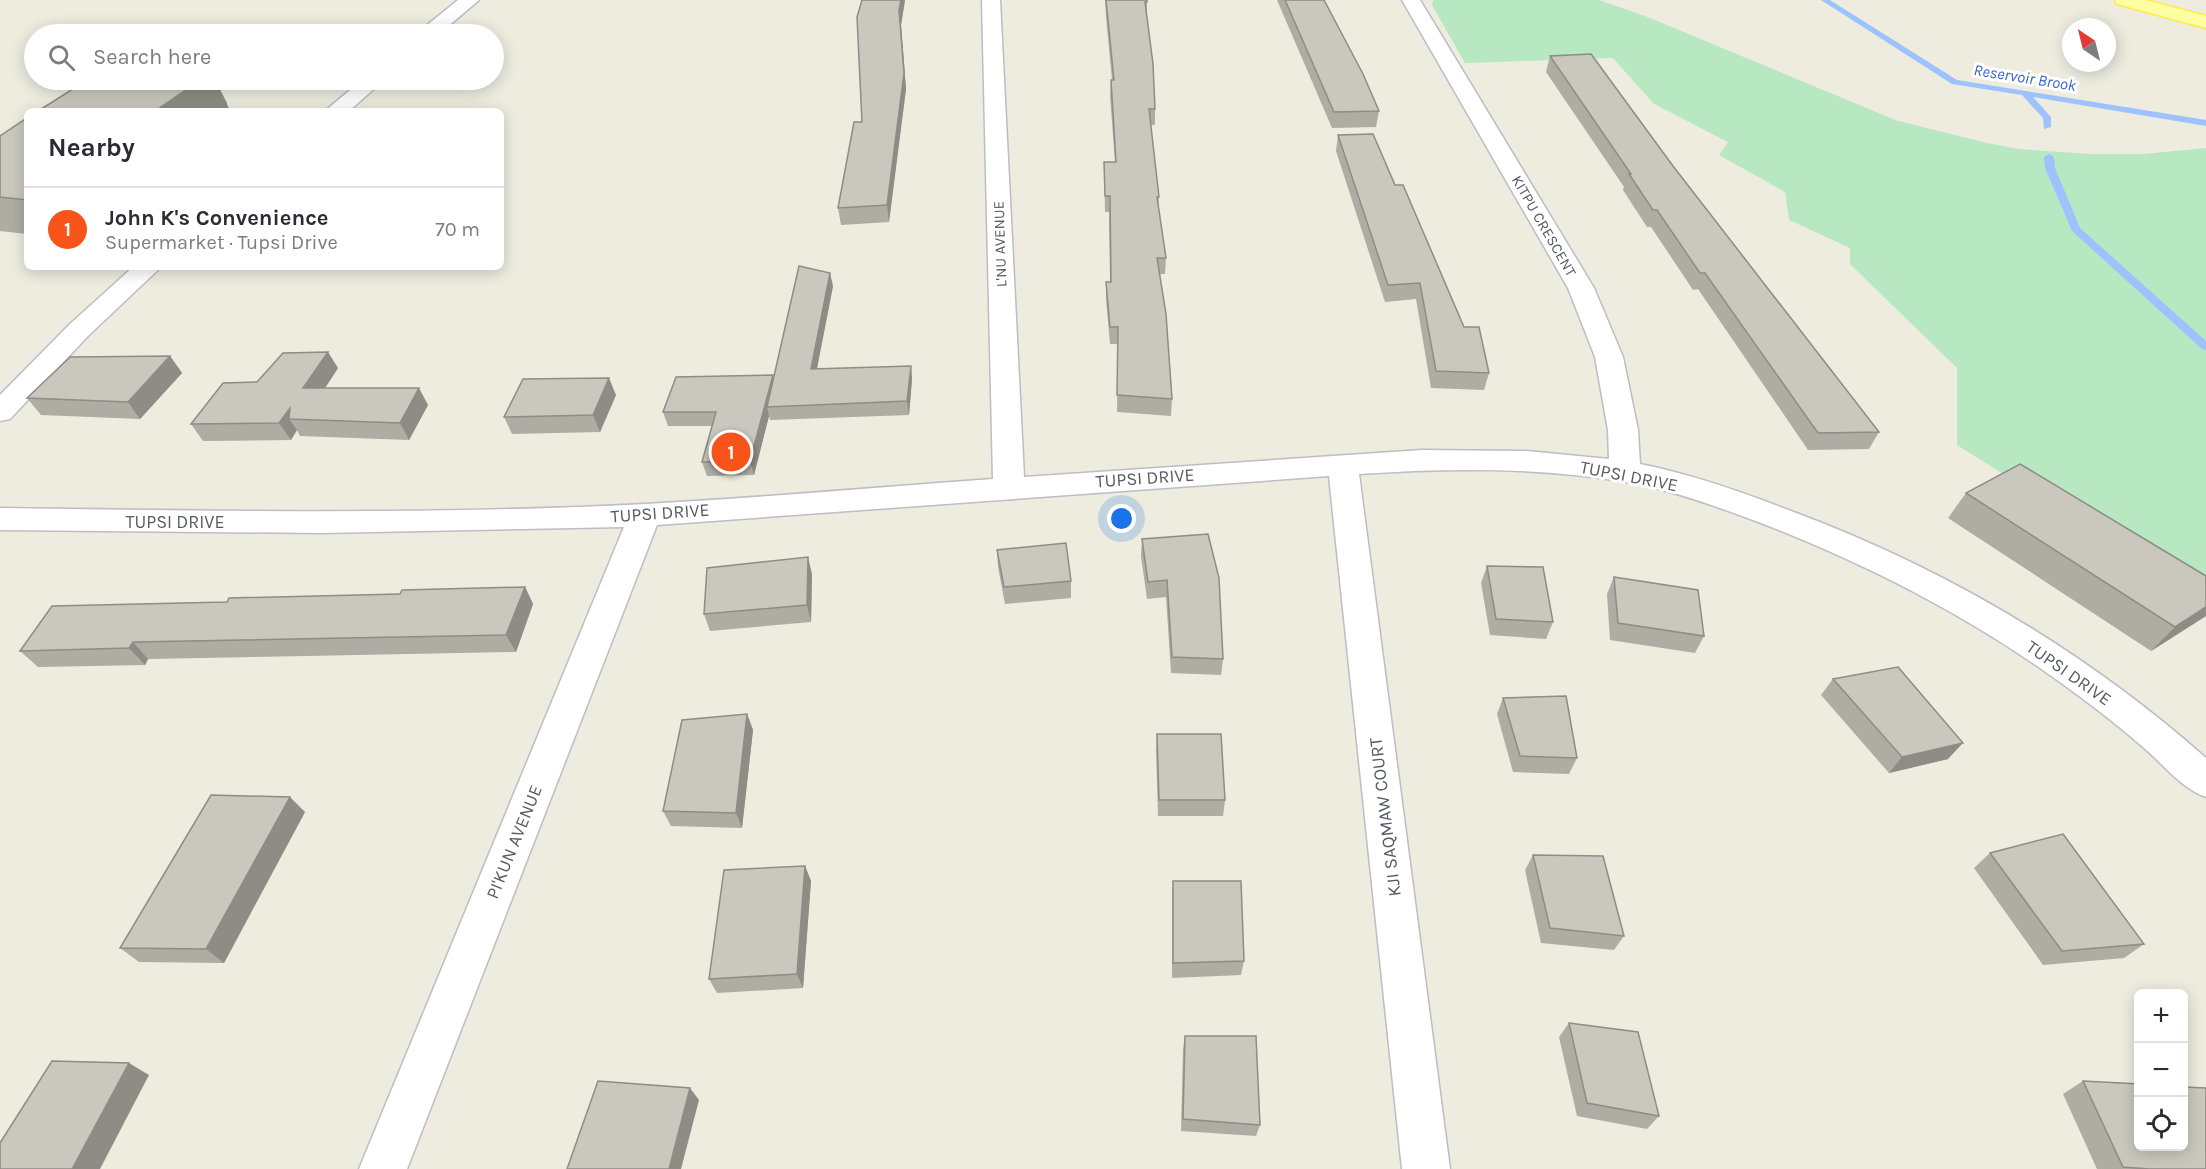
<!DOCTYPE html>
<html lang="en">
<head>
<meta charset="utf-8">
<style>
	:root { --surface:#fff; --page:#f2f2f3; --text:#2b2b33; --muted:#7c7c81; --line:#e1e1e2; --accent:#f85419 }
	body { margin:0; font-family:Karla,sans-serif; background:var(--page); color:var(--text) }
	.controls { position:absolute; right:18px; bottom:18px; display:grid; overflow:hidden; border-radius:9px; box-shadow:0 3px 15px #0003 }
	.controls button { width:54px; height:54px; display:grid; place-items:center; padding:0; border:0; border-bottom:2px solid var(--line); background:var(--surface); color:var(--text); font:30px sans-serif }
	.compass { position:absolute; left:2062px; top:18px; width:54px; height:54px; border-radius:50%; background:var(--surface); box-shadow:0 3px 15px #0003; rotate:325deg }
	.you { position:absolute; left:1122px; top:519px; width:21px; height:21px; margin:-15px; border:4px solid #fff; border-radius:50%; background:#1a73e8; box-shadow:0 0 0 9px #1a73e833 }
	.badge { display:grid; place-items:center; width:39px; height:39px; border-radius:50%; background:var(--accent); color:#fff; font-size:20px; font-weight:700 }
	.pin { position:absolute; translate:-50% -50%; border:3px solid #fff; box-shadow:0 2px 6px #0006 }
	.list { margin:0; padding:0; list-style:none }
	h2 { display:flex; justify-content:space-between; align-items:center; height:78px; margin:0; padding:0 24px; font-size:26px }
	h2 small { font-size:20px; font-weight:400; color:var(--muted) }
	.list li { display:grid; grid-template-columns:39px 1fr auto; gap:18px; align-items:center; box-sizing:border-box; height:84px; padding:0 24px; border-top:2px solid var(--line) }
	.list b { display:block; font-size:22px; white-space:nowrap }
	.list p { margin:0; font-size:20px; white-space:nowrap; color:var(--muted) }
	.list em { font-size:20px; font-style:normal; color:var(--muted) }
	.icon { flex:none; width:33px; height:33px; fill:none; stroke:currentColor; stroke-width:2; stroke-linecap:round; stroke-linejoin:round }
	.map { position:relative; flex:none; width:2206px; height:1169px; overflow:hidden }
	.search { position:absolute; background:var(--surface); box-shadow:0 3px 15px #0003; left:24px; top:24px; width:480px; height:66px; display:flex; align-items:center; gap:15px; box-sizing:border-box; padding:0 21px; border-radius:33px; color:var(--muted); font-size:22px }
	.panel { position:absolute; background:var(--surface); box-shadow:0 3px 15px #0003; left:24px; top:108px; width:480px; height:162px; border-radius:9px }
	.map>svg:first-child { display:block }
	.green { fill:#b8e8c1 }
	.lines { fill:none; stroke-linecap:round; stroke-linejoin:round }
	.stream { fill:#9dc2ff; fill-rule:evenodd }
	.minor-casing { stroke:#bcbdc5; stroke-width:3 }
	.major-casing { stroke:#feec47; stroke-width:3 }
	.minor { fill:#fff; fill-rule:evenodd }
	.major { fill:#fdffa2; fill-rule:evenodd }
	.wall { fill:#aeaca3 }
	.shaded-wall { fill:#8d8c85 }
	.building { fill:#cac8be; stroke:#8d8c85; stroke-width:1.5 }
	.labels { text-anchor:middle; stroke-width:6; stroke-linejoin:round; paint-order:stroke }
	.far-street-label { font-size:15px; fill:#585a62; stroke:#fff }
	.far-water-label { font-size:16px; font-style:italic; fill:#3563cc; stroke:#fff }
	.street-label { font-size:18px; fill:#585a62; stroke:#fff }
</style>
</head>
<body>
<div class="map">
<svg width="2206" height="1169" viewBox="0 0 2206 1169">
	<rect width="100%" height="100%" fill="#edecdf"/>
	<path class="green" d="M1433 0H1599L1645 16 1898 121 1987 143 2019 149 2089 154H2143L2206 148V602L1957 445V368L1850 264V248L1789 220 1785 192 1719 155 1728 142 1654 104 1613 58 1465 63 1432 5Z"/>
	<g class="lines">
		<g class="stream">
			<path d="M1821 0H1830L1957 80 2206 120V126L2033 97 2051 117V127L2044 129 2043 118 2022 95 1952 84Z"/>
			<path d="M2049 154 2054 157 2055 168 2080 228 2206 341V350L2202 349 2072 231 2045 168 2044 157Z"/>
		</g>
		<g class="minor-casing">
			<g id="minor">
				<path d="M458 0H479L439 34H418L421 30Z"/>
				<path d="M982 0H1000L1024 477 1422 450 1527 451 1609 459 1608 430 1595 357 1568 288 1402 0H1420L1594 288 1623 357 1638 430 1640 464C1691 474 1742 492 1791 511 1944 568 2084 650 2206 758V797C2181 788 2164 765 2144 748 2111 719 2076 693 2040 668 1953 608 1859 561 1761 523 1718 507 1672 490 1626 482 1538 467 1448 468 1359 474L1450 1169H1402L1329 476 657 525 407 1169H359L624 527 322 533 0 530V508C215 511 430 515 645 504 761 498 877 487 993 479Z"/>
				<path d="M362 80H384L349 111H325Z"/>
				<path d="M133 267H161L88 336 10 419 0 421V395L70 324Z"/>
			</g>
		</g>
		<g class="major-casing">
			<path id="major" d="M2115 0H2146L2206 16V28L2117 4Z"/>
		</g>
		<use href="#minor" class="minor"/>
		<use href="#major" class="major"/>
	</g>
	<g class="wall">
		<path d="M862 0H905L901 25 906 89 889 222 841 225 838 208 862 122Z"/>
		<path d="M1105 0 1147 2V17L1155 109V125H1151L1159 197 1158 209 1166 258 1165 274H1160L1172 399 1171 416 1117 412 1118 344H1110L1106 299V282H1110L1109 212H1105L1104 162H1115L1110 96 1111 80H1112L1106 17Z"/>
		<path d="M1277 0H1324L1379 111 1376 127 1332 128Z"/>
		<path d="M1550 56 1673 166 1879 432 1869 449 1808 450 1698 289 1693 290 1651 227H1647L1623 190 1624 187 1546 72Z"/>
		<path d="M27 118V234L0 231V136Z"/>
		<path d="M1338 135 1395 185 1464 327 1489 373 1484 390 1431 388 1416 299 1385 302 1336 151Z"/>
		<path d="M833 286 817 369 911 366 912 379 909 415 770 420 769 416 754 475 707 476 702 462 712 426H668L663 412 773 379Z"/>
		<path d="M170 356 182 373 140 419 41 415 27 398Z"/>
		<path d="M338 368 325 388 428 405 409 440 300 436 297 430 291 440 203 441 191 424 257 382Z"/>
		<path d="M616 395 600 432 512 434 504 417Z"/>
		<path d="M1966 493 2206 576V616L2151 651 1948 518Z"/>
		<path d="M1142 539 1223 659 1221 675 1171 673 1166 597 1147 599 1141 556Z"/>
		<path d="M997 550 1071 581V598L1005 604 998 567Z"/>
		<path d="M1487 566 1553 622 1546 639 1490 635 1481 583Z"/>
		<path d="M812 574 811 622 710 631 704 614Z"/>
		<path d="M1614 577 1704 636 1695 653 1610 640 1607 594Z"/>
		<path d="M525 587 533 604 516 652 148 659 145 665 38 667 20 651 227 602Z"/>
		<path d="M1833 679 1948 759 1889 773 1821 695Z"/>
		<path d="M1503 698 1577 758 1569 774 1513 772 1497 714Z"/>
		<path d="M747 714 753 730 742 828 671 826 663 811Z"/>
		<path d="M1157 734 1225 800 1223 816H1158L1156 750Z"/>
		<path d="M305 812 224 963 139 962 120 948Z"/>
		<path d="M1990 853 2144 944 2124 958 2043 965 1974 868Z"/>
		<path d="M1533 855 1624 936 1614 950 1541 943 1525 870Z"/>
		<path d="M805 866 811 881 803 988 717 993 709 979Z"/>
		<path d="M1173 881 1244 961 1241 975 1172 978V896Z"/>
		<path d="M1569 1023 1659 1116 1647 1129 1577 1116 1559 1037Z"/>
		<path d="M1185 1036 1260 1125 1256 1136 1181 1131 1183 1049Z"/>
		<path d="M2083 1081 2206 1169H2097L2063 1094Z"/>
	</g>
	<g class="shaded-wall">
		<path d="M901 0H905L901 25 906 89 889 222 887 205 899 10Z"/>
		<path d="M200 80H215L227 103V104L229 109 226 111H155Z"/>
		<path d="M830 273 833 286 814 383 811 369Z"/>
		<path d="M328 352 338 368 314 405 303 388Z"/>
		<path d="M170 356 182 373 140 419 128 402Z"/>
		<path d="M911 366 912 379 909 415 907 401Z"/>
		<path d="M773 375 776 389 767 407 769 416 754 475 750 461Z"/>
		<path d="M609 378 616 395 600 432 593 415Z"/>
		<path d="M419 388 428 405 409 440 400 423Z"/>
		<path d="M290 408 289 419 297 430 291 440 279 423Z"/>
		<path d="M808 557 812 574 811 622 807 605Z"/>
		<path d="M525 587 533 604 516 652 506 635Z"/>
		<path d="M2206 607V616L2151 651 2175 627Z"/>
		<path d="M133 642 148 659 145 665 129 648Z"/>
		<path d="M747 714 753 730 742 828 736 813Z"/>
		<path d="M1963 743 1948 759 1889 773 1902 757Z"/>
		<path d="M290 797 305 812 224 963 206 949Z"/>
		<path d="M805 866 811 881 803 988 797 974Z"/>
		<path d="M129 1063 149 1075 100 1169H72Z"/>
		<path d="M690 1088 699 1100 681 1169H669Z"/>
	</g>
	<g class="building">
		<path d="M862 0H901L899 10 904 73 887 205 838 208 854 122H862L857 17Z"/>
		<path d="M1106 0H1147V2H1145L1153 64 1155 109H1149L1159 197H1157L1166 258H1157L1166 314 1172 399 1117 395 1118 327H1110L1106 282H1111L1110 196H1105L1104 162H1116L1111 80H1114Z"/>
		<path d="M1285 0H1324L1363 74 1379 111 1334 112Z"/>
		<path d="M1591 54 1673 166 1879 432 1818 433 1705 273H1700L1657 210H1653L1629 174H1631L1550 56Z"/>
		<path d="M87 80H200L155 111H38Z"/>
		<path d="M27 118V200L0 197V136Z"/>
		<path d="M1373 134 1395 185H1403L1464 327H1479L1489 373 1436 371 1420 283 1388 285 1338 135Z"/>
		<path d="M799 266 830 273 811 369 911 366 907 401 767 407Z"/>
		<path d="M328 352 303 388H419L400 423 289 419 290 408 279 423 191 424 223 383 257 382 283 353Z"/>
		<path d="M170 356 128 402 27 398 70 357Z"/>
		<path d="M773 375 750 461 702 462 716 412H663L676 377Z"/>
		<path d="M609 378 593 415 504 417 523 379Z"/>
		<path d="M2020 464 2206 576V607L2175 627 1966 493Z"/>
		<path d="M1208 534 1219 578 1223 659 1172 657 1167 580 1148 582 1142 539Z"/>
		<path d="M1066 543 1071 581 1004 587 997 550Z"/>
		<path d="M808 557 807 605 704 614 707 568Z"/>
		<path d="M1487 566 1543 567 1553 622 1496 619Z"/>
		<path d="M1614 577 1698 590 1704 636 1618 623Z"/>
		<path d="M525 587 506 635 133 642 129 648 20 651 52 606 227 602 229 598 400 594 402 590Z"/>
		<path d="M1898 667 1963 743 1902 757 1833 679Z"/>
		<path d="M1566 696 1577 758 1520 756 1503 698Z"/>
		<path d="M747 714 736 813 663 811 682 720Z"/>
		<path d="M1157 734H1221L1225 800H1159Z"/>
		<path d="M211 795 290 797 206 949 120 948Z"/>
		<path d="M2063 834 2144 944 2062 951 1990 853Z"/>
		<path d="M1533 855 1603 856 1624 936 1550 928Z"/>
		<path d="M805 866 797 974 709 979 724 870Z"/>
		<path d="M1173 881H1241L1244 961 1173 963Z"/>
		<path d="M1569 1023 1638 1032 1659 1116 1587 1103Z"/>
		<path d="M1185 1036H1256L1260 1125 1183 1119Z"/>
		<path d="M52 1061 129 1063 72 1169H0V1143Z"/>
		<path d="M598 1081 690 1088 669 1169H567Z"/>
		<path d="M2083 1081 2139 1084V1146H2184V1087L2206 1088V1169H2149L2123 1167Z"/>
	</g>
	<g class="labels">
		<g class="far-street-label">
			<text transform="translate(1544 226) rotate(60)" y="5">KITPU CRESCENT</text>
			<text transform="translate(1000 244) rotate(-92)" y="5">L'NU AVENUE</text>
		</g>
		<g class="far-water-label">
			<text transform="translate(2025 77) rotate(9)" y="6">Reservoir Brook</text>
		</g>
		<g class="street-label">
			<text transform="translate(1629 476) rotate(11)" y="6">TUPSI DRIVE</text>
			<text transform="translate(1145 478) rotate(-4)" y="6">TUPSI DRIVE</text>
			<text transform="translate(660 513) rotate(-4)" y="6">TUPSI DRIVE</text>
			<text x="175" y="528">TUPSI DRIVE</text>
			<text transform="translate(2069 673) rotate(35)" y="6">TUPSI DRIVE</text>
			<text transform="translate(1385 817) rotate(-97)" y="6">KJI SAQMAW COURT</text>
			<text transform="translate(514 842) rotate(-68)" y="6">PI'KUN AVENUE</text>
		</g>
	</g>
</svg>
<div class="controls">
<button>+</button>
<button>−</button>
<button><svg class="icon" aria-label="locate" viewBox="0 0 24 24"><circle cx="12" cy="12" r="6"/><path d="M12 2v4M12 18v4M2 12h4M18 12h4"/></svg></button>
</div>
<svg class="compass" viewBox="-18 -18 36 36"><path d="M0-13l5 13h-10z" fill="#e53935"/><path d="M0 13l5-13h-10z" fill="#7c7c81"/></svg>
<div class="you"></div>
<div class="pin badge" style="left:731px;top:452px">1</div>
<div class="search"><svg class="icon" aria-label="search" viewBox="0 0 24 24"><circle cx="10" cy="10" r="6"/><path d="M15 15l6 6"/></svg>Search here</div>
<section class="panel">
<h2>Nearby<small></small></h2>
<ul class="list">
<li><span class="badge">1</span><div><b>John K's Convenience</b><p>Supermarket · Tupsi Drive</p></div><em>70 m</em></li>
</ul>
</section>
</div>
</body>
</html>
